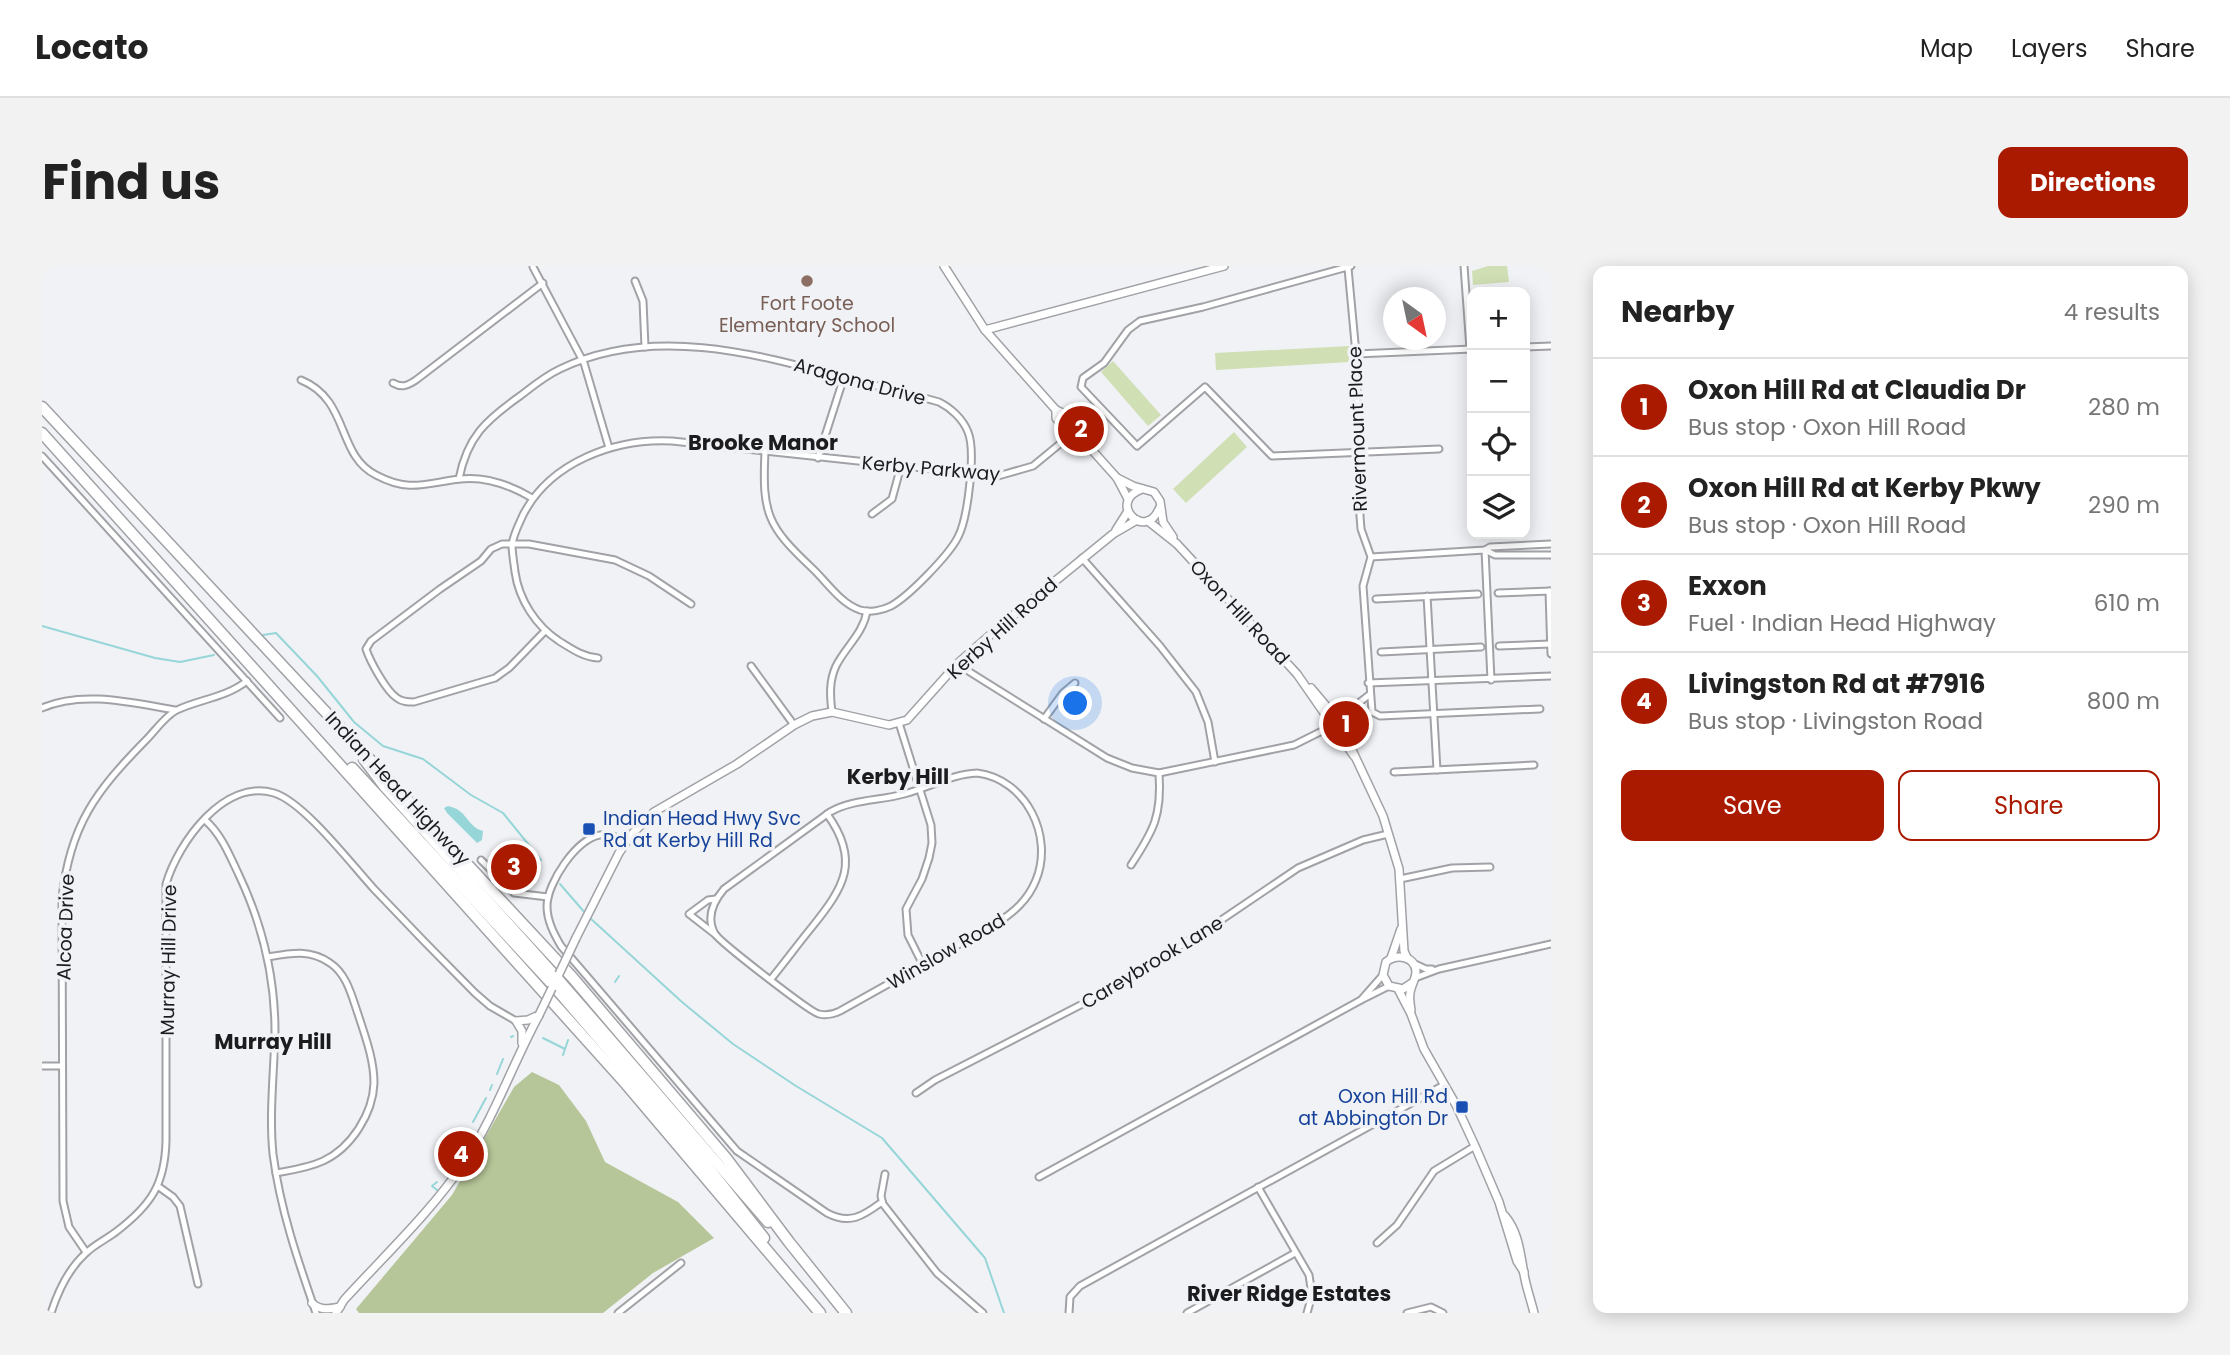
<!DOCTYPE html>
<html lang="en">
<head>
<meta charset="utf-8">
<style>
	:root { --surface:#fff; --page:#f2f2f2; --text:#222; --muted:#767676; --line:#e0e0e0; --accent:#aa1a00 }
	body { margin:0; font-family:Poppins,sans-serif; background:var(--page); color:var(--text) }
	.controls { position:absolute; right:21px; top:21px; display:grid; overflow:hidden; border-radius:14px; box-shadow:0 4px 18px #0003 }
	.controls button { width:63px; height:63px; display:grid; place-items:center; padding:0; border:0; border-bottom:2px solid var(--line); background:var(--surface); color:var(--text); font:35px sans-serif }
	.compass { position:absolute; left:1341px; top:21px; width:63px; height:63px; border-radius:50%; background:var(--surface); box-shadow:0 4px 18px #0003; rotate:147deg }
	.you { position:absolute; left:1034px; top:438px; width:24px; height:24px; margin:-18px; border:5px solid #fff; border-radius:50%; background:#1a73e8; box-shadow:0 0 0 10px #1a73e833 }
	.badge { display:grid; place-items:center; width:46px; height:46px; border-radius:50%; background:var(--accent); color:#fff; font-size:23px; font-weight:700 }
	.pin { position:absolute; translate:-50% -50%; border:4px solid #fff; box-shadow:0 2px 7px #0006 }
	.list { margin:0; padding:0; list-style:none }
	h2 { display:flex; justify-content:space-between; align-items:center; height:91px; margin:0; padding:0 28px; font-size:30px }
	h2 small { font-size:23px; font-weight:400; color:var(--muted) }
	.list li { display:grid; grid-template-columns:46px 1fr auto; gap:21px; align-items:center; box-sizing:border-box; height:98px; padding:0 28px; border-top:2px solid var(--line) }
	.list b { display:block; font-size:26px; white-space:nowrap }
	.list p { margin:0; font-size:23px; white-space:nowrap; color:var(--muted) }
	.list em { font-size:23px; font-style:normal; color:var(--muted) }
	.actions { display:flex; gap:14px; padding:21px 28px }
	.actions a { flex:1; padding:16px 0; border:2px solid var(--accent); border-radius:14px; text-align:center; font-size:24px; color:var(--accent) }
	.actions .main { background:var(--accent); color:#fff }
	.icon { flex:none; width:38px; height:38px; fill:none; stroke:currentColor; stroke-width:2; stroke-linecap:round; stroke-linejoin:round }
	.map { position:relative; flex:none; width:1509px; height:1047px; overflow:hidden; border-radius:14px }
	header { display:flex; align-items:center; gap:42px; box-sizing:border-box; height:98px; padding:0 35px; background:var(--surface); border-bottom:2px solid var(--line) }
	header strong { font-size:33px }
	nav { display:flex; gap:38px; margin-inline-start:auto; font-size:24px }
	.intro { display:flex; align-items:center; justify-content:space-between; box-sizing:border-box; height:168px; padding:0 42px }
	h1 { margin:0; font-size:49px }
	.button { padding:18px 32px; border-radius:14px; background:var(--accent); color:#fff; font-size:24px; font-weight:700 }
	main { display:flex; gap:42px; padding:0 42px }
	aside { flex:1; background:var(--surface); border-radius:14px; box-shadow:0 4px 18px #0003 }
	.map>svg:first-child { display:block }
	.green { fill:#d0dfb4 }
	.forest { fill:#b7c698 }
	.water { fill:#97d6d8 }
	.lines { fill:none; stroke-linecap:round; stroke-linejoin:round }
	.stream { stroke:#97d6d8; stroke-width:2 }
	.street-casing { stroke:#a0a2a6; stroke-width:9 }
	.secondary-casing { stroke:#a0a2a6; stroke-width:10 }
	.highway-casing { stroke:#a0a2a6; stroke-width:13 }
	.street { stroke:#fff; stroke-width:5 }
	.secondary { stroke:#fff; stroke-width:7 }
	.highway { stroke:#fff; stroke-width:10 }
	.secondary-bridge-casing { stroke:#a0a2a6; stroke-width:10; stroke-linecap:butt }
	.secondary-bridge { stroke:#fff; stroke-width:7 }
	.education-dot { fill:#8d6e63; stroke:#f0f2f6; stroke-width:2.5 }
	.transit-dot { fill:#1a4fb4; stroke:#f0f2f6; stroke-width:2.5 }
	.labels { text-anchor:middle; stroke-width:7; stroke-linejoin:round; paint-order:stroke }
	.education-label { font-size:19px; fill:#785e54; stroke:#f0f2f6 }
	.street-label { font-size:19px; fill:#1c1c1e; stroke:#f0f2f6 }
	.transit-label { font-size:19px; fill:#164399; stroke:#f0f2f6; text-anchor:start }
	.neighbourhood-label { font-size:21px; font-weight:bold; fill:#1c1c1e; stroke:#f0f2f6 }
</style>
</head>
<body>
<header>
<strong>Locato</strong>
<nav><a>Map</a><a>Layers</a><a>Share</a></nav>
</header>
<div class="intro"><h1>Find us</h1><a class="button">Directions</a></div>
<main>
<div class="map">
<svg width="1509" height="1047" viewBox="0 0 1509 1047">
	<rect width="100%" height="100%" fill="#f0f2f6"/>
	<g class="green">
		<path d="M1446 0H1465L1467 16 1431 19 1430 5Z"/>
		<path d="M1307 80V96L1174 104 1173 87Z"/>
		<path d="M1071 95 1119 149 1106 160 1059 106Z"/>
		<path d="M1192 166 1205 181 1144 237 1131 223Z"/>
	</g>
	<path class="forest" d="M490 806 517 819 544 855 563 896 636 936 672 972 611 1007 561 1047H317L314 1043 410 929 472 821Z"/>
	<path class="water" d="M406 540C426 544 424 560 441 565L440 574 435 577 405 547 402 542Z"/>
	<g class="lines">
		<g class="stream">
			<path d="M0 360 113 392 138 396 172 389"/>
			<path d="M221 369 234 367 275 410 312 456 341 480 381 493 429 529 461 547 499 594"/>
			<path d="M518 618 544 648"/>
			<path d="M548 652 640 736 691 778 754 820 840 872 943 992 962 1047"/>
			<path d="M573 716 577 710"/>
			<path d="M469 771 471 770"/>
			<path d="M501 772 523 783"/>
			<path d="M521 789 526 774"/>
			<path d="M455 808 461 793"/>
			<path d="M448 824 450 819"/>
			<path d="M431 856 444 832"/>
			<path d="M422 874 428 865"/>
			<path d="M407 898 416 885"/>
			<path d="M395 924 390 920 395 916"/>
		</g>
		<g class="street-casing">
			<g id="street">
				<path d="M1309 0 1161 41 1098 55 1086 64 1062 97 1041 112 1039 121 1095 180 1163 121 1230 190 1397 183"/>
				<path d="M1422 0 1428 83"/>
				<path d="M491 1 542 97 567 182"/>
				<path d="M1306 2 1314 88 1318 250 1319 263 1329 291 1321 320 1330 446 1338 450 1498 443"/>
				<path d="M593 15 601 35 603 81"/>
				<path d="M1483 81 1509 80"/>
				<path d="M1314 88 1430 83"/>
				<path d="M259 114C308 134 294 189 334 209 368 227 383 217 418 213 443 210 468 219 490 232"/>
				<path d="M351 117C360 122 365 120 374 114L501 17"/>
				<path d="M0 190 238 452"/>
				<path d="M776 192 802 111"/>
				<path d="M417 213C425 171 444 154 478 130 491 120 503 110 518 103 608 59 712 87 804 112 835 120 866 127 897 136 909 142 921 153 926 166 934 185 926 252 916 271 907 289 867 330 849 340 841 344 828 347 818 344 798 337 785 316 770 302 725 260 720 247 723 186"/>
				<path d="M830 248 850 233 859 200"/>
				<path d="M1443 284 1449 414"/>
				<path d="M1443 284 1453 289H1509"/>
				<path d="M1329 291 1443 284 1448 281 1509 278"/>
				<path d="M1040 292 1118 380 1154 426 1166 456 1173 496"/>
				<path d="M1507 325 1509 388"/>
				<path d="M1456 327 1509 325"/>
				<path d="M1385 330 1395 504"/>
				<path d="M1334 333 1436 328"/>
				<path d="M503 365 467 402 453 412 372 436C366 436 360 436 355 432 344 425 328 395 324 383L329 375 398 323 439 295 449 283 460 278H487L573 294 607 310 649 338"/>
				<path d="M1457 380 1509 378"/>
				<path d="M1339 386 1439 381"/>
				<path d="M556 392C541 391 530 383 517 375 494 360 477 334 473 306 472 297 470 287 470 279 471 269 477 258 481 249 508 196 573 172 630 175L956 210 991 200 1036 163"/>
				<path d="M915 398 1065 492 1090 502 1117 507 1252 479 1282 464 1327 429"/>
				<path d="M709 400 752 459"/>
				<path d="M1326 417 1509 410"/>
				<path d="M0 442C40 424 91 437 133 444"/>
				<path d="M790 446C788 430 787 415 794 400 804 380 821 368 825 345"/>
				<path d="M1002 453 1021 427 1033 417"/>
				<path d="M857 457 889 559 890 577 887 592 880 613 864 643 866 669 881 699"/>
				<path d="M1352 506 1492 499"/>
				<path d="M935 507C984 513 1012 570 994 614 986 634 972 646 955 657L798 745C792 748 785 750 777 748 769 747 678 676 673 668 664 652 671 636 682 623L788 546C811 533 837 535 862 528 886 522 910 508 935 507Z"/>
				<path d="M163 554C179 568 187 588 196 607 220 657 233 711 233 766 232 807 227 848 231 888 238 943 256 995 274 1047"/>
				<path d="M584 576C576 572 567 567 558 569 535 572 505 617 505 640 505 655 512 668 519 680L695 885 785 947C808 959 821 950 840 936"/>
				<path d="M439 594 472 627 506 631"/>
				<path d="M1089 599C1112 564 1120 549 1117 507"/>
				<path d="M1358 613 1410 602 1448 601"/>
				<path d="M674 633 666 634 647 648 674 669"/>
				<path d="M226 691C249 687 268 683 288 697 305 708 310 731 316 748 323 770 332 793 332 817 331 848 309 882 281 895 266 902 250 904 234 907"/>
				<path d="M1371 697 1384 703H1390"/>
				<path d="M1341 709 1319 734 1347 720"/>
				<path d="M1373 712 1397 703 1509 678"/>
				<path d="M729 713C743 696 756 678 770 661 802 621 819 595 785 548"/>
				<path d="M0 800H19"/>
				<path d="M874 827 893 814 1054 731 1166 663 1256 602 1321 574 1346 568"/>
				<path d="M843 908 839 930 841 938 895 1007 941 1047"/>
				<path d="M997 911 1319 734"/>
				<path d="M117 921 131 931 138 940 156 1018"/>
				<path d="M1216 921 1267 1009 1270 1029 1265 1047"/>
				<path d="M1335 977 1355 959 1392 905 1433 880"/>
				<path d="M44 986 27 961 21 935 20 632C28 559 54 525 104 474 113 465 124 449 135 444 158 433 183 432 205 415"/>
				<path d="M9 1047C16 1025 26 1003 44 987 53 978 65 973 75 965 109 939 123 918 124 875V618C136 577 182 512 232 527 262 536 310 599 332 623 365 658 399 693 433 727L448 740 474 755"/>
				<path d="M576 1047 639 997"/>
				<path d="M1027 1047 1028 1031 1038 1020 1402 819"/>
				<path d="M1145 1047 1253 987"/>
				<path d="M1365 1047 1389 1041 1401 1047"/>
			</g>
		</g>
		<g class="secondary-casing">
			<g id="secondary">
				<path d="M902 0 943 64 1014 144 1021 147 1036 163 1050 184 1075 212 1086 233"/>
				<path d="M943 64 1182 0"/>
				<path d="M1014 144V152C1023 163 1035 181 1050 184"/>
				<path d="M1075 212 1091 220 1112 226 1118 235 1121 256 1131 271"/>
				<path d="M1100 223C1064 236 1103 276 1117 243"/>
				<path d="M1106 255 1135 278 1255 408 1312 490"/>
				<path d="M1074 264 1086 245"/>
				<path d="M1269 422 1296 454 1341 550 1357 603 1362 685 1365 692"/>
				<path d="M534 672 577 587 590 568 612 546 695 498 752 459 770 450 790 446 847 459 865 454 915 398 963 356 1071 268 1095 254"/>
				<path d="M1349 692 1359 663"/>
				<path d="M1356 723 1369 748 1382 783 1414 839 1433 880 1457 936 1475 995 1482 1006"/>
				<path d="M1369 744C1368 738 1367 732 1368 727 1369 719 1374 713 1374 705 1372 689 1354 688 1344 696L1341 709 1347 720 1361 723 1370 717"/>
				<path d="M480 777V765L474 755 486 754 497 749"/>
				<path d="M1463 950C1477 967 1478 987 1482 1008 1484 1021 1489 1034 1492 1047"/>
				<path d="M270 1037C278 1045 287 1043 298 1041"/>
				<path d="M294 1047 302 1034C343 989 388 947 422 897 453 850 471 797 497 749"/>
			</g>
		</g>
		<g class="highway-casing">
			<g id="highway">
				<path d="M0 141 530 711 684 892 747 976 804 1047"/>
				<path d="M0 167 584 818 778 1047"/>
				<path d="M322 493 343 521 515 712 726 956"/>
				<path d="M310 502 511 719 654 886 722 972"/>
			</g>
		</g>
		<use href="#street" class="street"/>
		<use href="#secondary" class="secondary"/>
		<use href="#highway" class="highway"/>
		<g class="secondary-bridge-casing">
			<g id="secondary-bridge">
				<path d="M517 708 534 672"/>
				<path d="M497 749 510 722"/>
			</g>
		</g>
		<use href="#secondary-bridge" class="secondary-bridge"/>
	</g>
	<circle class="education-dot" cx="765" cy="15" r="7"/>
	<g class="transit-dot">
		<rect x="540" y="556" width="14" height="14" rx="3.5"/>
		<rect x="1413" y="834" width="14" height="14" rx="3.5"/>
	</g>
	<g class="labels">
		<g class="education-label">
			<text x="765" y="44">Fort Foote<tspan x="765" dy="22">Elementary School</tspan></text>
		</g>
		<g class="street-label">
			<text transform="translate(818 115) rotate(15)" y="7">Aragona Drive</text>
			<text transform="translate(1315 163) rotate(-92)" y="7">Rivermount Place</text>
			<text transform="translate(889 202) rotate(5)" y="7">Kerby Parkway</text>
			<text transform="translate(1198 346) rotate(47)" y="7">Oxon Hill Road</text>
			<text transform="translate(960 362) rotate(-42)" y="7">Kerby Hill Road</text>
			<text transform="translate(356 522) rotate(47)" y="7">Indian Head Highway</text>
			<text transform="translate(23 661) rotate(-88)" y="7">Alcoa Drive</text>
			<text transform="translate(904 685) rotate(-30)" y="7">Winslow Road</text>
			<text transform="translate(126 694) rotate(-89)" y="7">Murray Hill Drive</text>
			<text transform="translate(1110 696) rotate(-31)" y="7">Careybrook Lane</text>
		</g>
		<g class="transit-label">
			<text x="561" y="559">Indian Head Hwy Svc<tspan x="561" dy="22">Rd at Kerby Hill Rd</tspan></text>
			<text x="1406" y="837" text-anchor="end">Oxon Hill Rd<tspan x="1406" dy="22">at Abbington Dr</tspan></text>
		</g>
		<g class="neighbourhood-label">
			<text x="721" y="184">Brooke Manor</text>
			<text x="856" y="518">Kerby Hill</text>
			<text x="231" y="783">Murray Hill</text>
			<text x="1247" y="1035">River Ridge Estates</text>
		</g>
	</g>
</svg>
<div class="controls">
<button>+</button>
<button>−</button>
<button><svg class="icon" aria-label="locate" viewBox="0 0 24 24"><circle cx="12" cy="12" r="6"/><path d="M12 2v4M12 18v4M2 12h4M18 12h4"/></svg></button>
<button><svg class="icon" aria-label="layers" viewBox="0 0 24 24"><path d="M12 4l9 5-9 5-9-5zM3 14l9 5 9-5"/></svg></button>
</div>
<svg class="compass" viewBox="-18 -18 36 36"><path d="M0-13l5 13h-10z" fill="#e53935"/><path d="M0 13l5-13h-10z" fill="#767676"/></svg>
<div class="you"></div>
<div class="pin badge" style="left:1304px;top:458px">1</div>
<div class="pin badge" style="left:1039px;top:163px">2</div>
<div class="pin badge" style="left:472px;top:601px">3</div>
<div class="pin badge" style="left:419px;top:888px">4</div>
</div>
<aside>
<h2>Nearby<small>4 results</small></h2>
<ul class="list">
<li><span class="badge">1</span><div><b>Oxon Hill Rd at Claudia Dr</b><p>Bus stop · Oxon Hill Road</p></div><em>280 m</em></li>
<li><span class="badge">2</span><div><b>Oxon Hill Rd at Kerby Pkwy</b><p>Bus stop · Oxon Hill Road</p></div><em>290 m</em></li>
<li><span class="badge">3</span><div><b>Exxon</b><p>Fuel · Indian Head Highway</p></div><em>610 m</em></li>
<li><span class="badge">4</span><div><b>Livingston Rd at #7916</b><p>Bus stop · Livingston Road</p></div><em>800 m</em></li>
</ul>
<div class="actions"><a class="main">Save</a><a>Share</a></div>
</aside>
</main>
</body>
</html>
